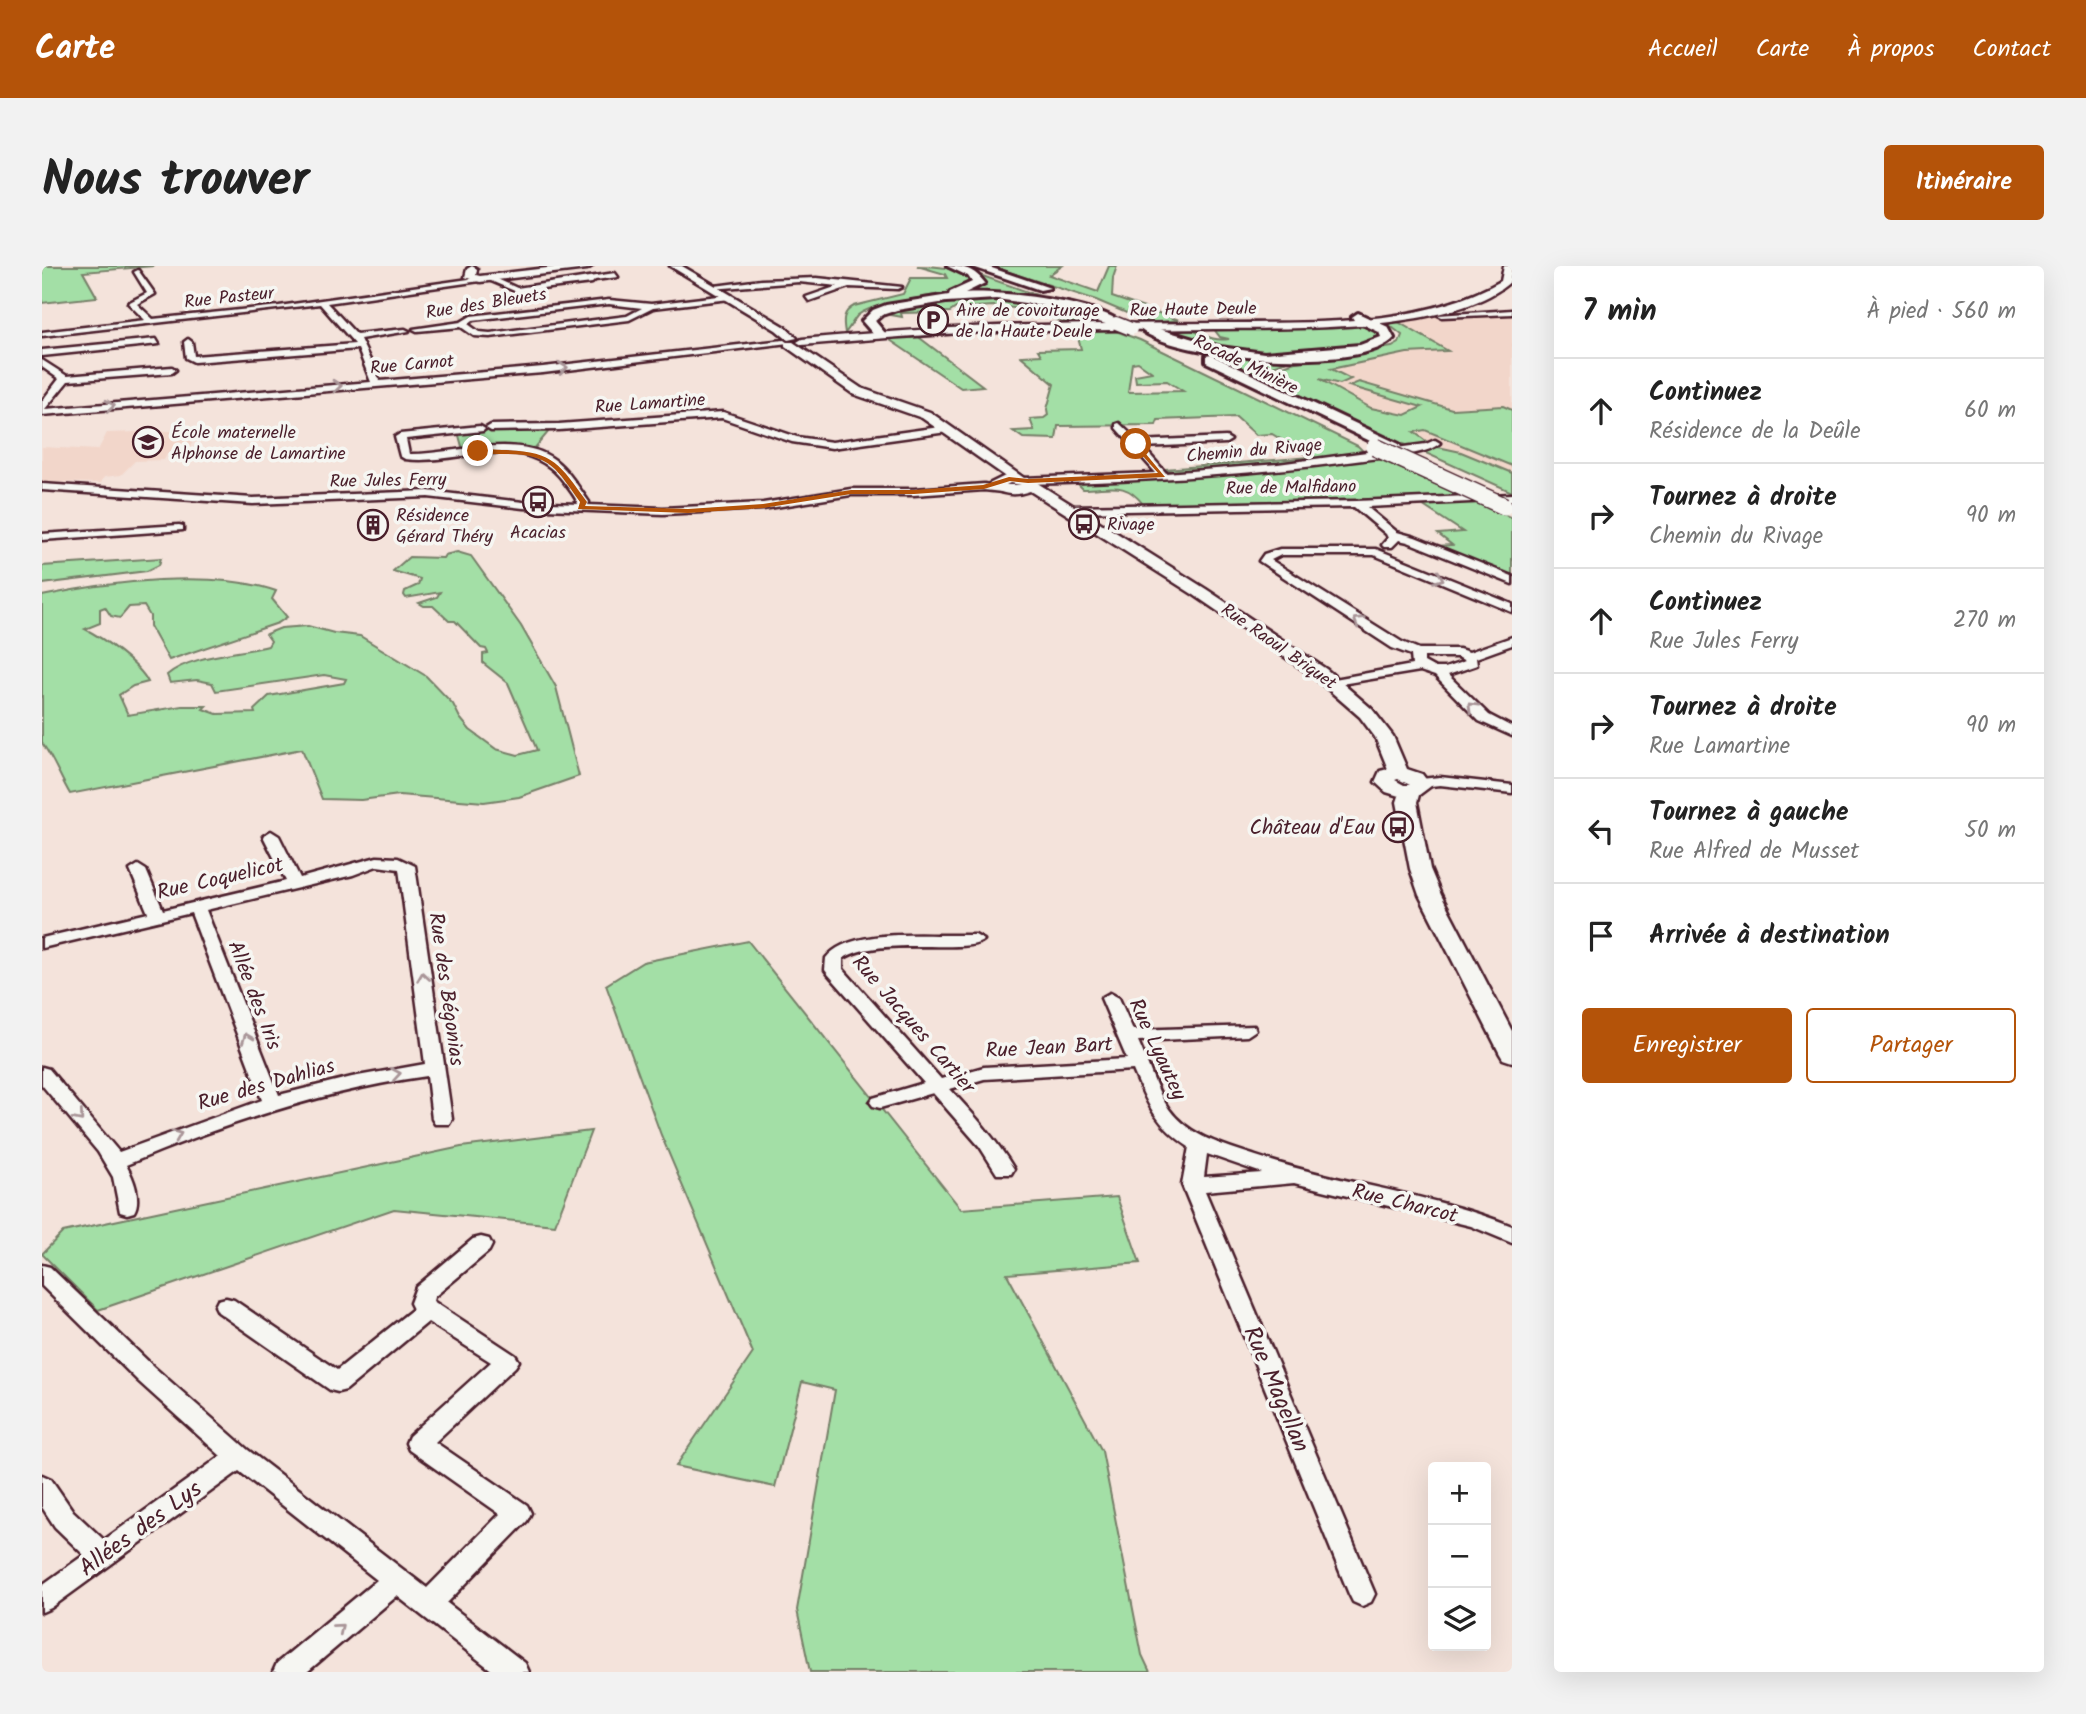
<!DOCTYPE html>
<html lang="fr">
<head>
<meta charset="utf-8">
<style>
	:root { --surface:#fff; --page:#f2f2f2; --text:#222; --muted:#767676; --line:#e0e0e0; --accent:#b45309 }
	body { margin:0; font-family:Kalam,sans-serif; background:var(--page); color:var(--text) }
	.controls { position:absolute; right:21px; bottom:21px; display:grid; overflow:hidden; border-radius:7px; box-shadow:0 7px 28px #0002 }
	.controls button { width:63px; height:63px; display:grid; place-items:center; padding:0; border:0; border-bottom:2px solid var(--line); background:var(--surface); color:var(--text); font:35px sans-serif }
	.stop { position:absolute; width:21px; height:21px; margin:-16px; border:5px solid #b45309; border-radius:50%; background:#fff }
	.stop.end { background:#b45309; border-color:#fff; box-shadow:0 2px 7px #0008 }
	.list { margin:0; padding:0; list-style:none }
	h2 { display:flex; justify-content:space-between; align-items:center; height:91px; margin:0; padding:0 28px; font-size:30px }
	h2 small { font-size:23px; font-weight:400; color:var(--muted) }
	.list li { display:grid; grid-template-columns:46px 1fr auto; gap:21px; align-items:center; box-sizing:border-box; height:105px; padding:0 28px; border-top:2px solid var(--line) }
	.list b { display:block; font-size:26px; white-space:nowrap }
	.list p { margin:0; font-size:23px; white-space:nowrap; color:var(--muted) }
	.list em { font-size:23px; font-style:normal; color:var(--muted) }
	.actions { display:flex; gap:14px; padding:21px 28px }
	.actions a { flex:1; padding:16px 0; border:2px solid var(--accent); border-radius:7px; text-align:center; font-size:24px; color:var(--accent) }
	.actions .main { background:var(--accent); color:#fff }
	.icon { flex:none; width:38px; height:38px; fill:none; stroke:currentColor; stroke-width:2; stroke-linecap:round; stroke-linejoin:round }
	.map { position:relative; flex:none; width:1470px; height:1406px; overflow:hidden; border-radius:7px }
	header { display:flex; align-items:center; gap:42px; box-sizing:border-box; height:98px; padding:0 35px; background:var(--accent); color:#fff }
	header strong { font-size:33px }
	nav { display:flex; gap:38px; margin-inline-start:auto; font-size:24px }
	.intro { display:flex; align-items:center; justify-content:space-between; box-sizing:border-box; height:168px; padding:0 42px }
	h1 { margin:0; font-size:49px }
	.button { padding:18px 32px; border-radius:7px; background:var(--accent); color:#fff; font-size:24px; font-weight:700 }
	main { display:flex; gap:42px; padding:0 42px }
	aside { flex:1; background:var(--surface); border-radius:7px; box-shadow:0 7px 28px #0002 }
	.map>svg:first-child { display:block }
	.built { fill:#f2d6ca }
	.green { fill:#a3dfa6; stroke:#767f68; stroke-width:2; fill-rule:evenodd }
	.lines { fill:none; stroke-linecap:round; stroke-linejoin:round }
	.minor-casing { stroke:#4a1f2b; stroke-width:5 }
	.major-casing { stroke:#4a1f2b; stroke-width:5 }
	.highway-casing { stroke:#4a1f2b; stroke-width:6 }
	.minor { fill:#f6f6f2; fill-rule:evenodd }
	.major { fill:#f6f6f2; fill-rule:evenodd }
	.highway { fill:#f6f6f2; fill-rule:evenodd }
	.highway-bridge-far1-casing { stroke:#4a1f2b; stroke-width:15; stroke-linecap:butt }
	.highway-bridge-casing { stroke:#4a1f2b; stroke-width:20; stroke-linecap:butt }
	.highway-bridge-far1 { stroke:#f6f6f2; stroke-width:12 }
	.highway-bridge { stroke:#f6f6f2; stroke-width:17 }
	.oneway { stroke:#a99598 }
	.route { fill:#b45309 }
	.labels { text-anchor:middle; stroke-width:7; stroke-linejoin:round; paint-order:stroke }
	.far-street-label { font-size:18px; fill:#4a1f2b; stroke:#f6f6f2 }
	.far-poi-label { font-size:18px; fill:#4a1f2b; stroke:#f6f6f2; text-anchor:start }
	.poi-label { font-size:21px; fill:#4a1f2b; stroke:#f6f6f2; text-anchor:end }
	.street-label { font-size:21px; fill:#4a1f2b; stroke:#f6f6f2 }
	.near-street-label { font-size:24px; fill:#4a1f2b; stroke:#f6f6f2 }
</style>
</head>
<body>
<header>
<strong>Carte</strong>
<nav><a>Accueil</a><a>Carte</a><a>À propos</a><a>Contact</a></nav>
</header>
<div class="intro"><h1>Nous trouver</h1><a class="button">Itinéraire</a></div>
<main>
<div class="map">
<svg width="1470" height="1406" viewBox="0 0 1470 1406">
	<rect width="100%" height="100%" fill="#f4e3db"/>
	<filter id="ink" filterUnits="userSpaceOnUse"><feTurbulence type="fractalNoise" baseFrequency=".0143" numOctaves="2"/><feDisplacementMap in="SourceGraphic" scale="14" xChannelSelector="R" yChannelSelector="G"/><feConvolveMatrix kernelMatrix="1 2 1 2 8 2 1 2 1" color-interpolation-filters="sRGB"/></filter>
	<g filter="url(#ink)">
		<g class="built">
			<path d="M1470 46V226L1373 182 1242 105 1332 89 1404 85 1355 55 1380 50Z"/>
			<path d="M157 164 145 187 125 188 122 194 93 195 79 209 62 211 59 217 0 216V181L56 184 65 167Z"/>
		</g>
		<g class="green">
			<path d="M0 0H112L41 6 55 31 0 37Z"/>
			<path d="M875 0C897 0 912 2 932 11L934 18C902 33 838 32 816 49 811 54 808 62 803 67 801 55 800 46 812 40L861 28 869 12H905L903 8Z"/>
			<path d="M948 0H1020L1007 9 1056 26 1067 0H1075L1071 12 1070 31 1137 54 1108 57 1054 34Z"/>
			<path d="M933 8H935L1003 32 918 28 938 20Z"/>
			<path d="M967 30 1043 51 1061 59 1031 58 972 42 952 40 914 42 908 46 859 47 860 51 838 47 911 32Z"/>
			<path d="M1360 53 1356 56 1406 85 1365 87 1289 103 1309 113 1298 118 1277 113 1329 142 1363 149 1380 141 1307 120 1317 116 1410 143 1461 140 1470 144V200L1383 164 1372 166 1388 178 1373 182 1347 173 1253 127 1241 120 1232 110 1238 101 1253 96 1350 81 1357 77 1360 69 1342 55Z"/>
			<path d="M1309 56 1330 60 1340 71 1328 79 1237 90 1158 79 1120 63C1127 63 1137 61 1143 62 1160 66 1167 76 1187 73L1178 71 1171 62Z"/>
			<path d="M1034 64H1071L1098 74 1316 180 1323 187 1274 195 1133 206 1123 203 1268 191 1230 168 1214 169 1194 151 1116 154 1114 159 1016 160 1014 173 981 172 971 165 992 164 988 153 1002 152 1006 149 1005 143 1012 118 979 90 999 89 996 84 1039 83ZM1096 96 1110 106 1093 109 1094 116 1125 115 1141 125 1086 126 1090 97Z"/>
			<path d="M874 69 941 120 919 122 845 72Z"/>
			<path d="M1159 84 1213 92H1254L1225 102 1222 109 1226 114H1222Z"/>
			<path d="M475 162 508 164 492 183 483 184H421L416 166Z"/>
			<path d="M1396 181 1419 186 1470 207V226L1377 184Z"/>
			<path d="M1335 192 1422 231 1101 238C1082 214 1069 223 1041 223L1033 215Z"/>
			<path d="M1433 236 1470 252V311L1393 280 1410 279 1396 268 1421 266 1380 239Z"/>
			<path d="M415 286 429 290 479 360 514 421 537 510 477 531 442 536 357 529 319 534 280 533 260 483 28 528C18 511 11 492 0 477V330C65 316 170 303 234 325L230 333 245 351 236 357 127 394 108 360V350L102 340 87 341 78 352 69 350 63 341 58 343V357L43 363C61 372 97 398 106 416L91 420 77 429 86 449 140 440H164L161 443 175 448 213 447 212 444 227 430 302 417 304 413 282 409 174 425 170 417 155 414 128 417 125 409C148 389 196 388 226 380L229 375 224 368 239 362 266 360 292 367 318 370 384 410 411 438 418 452 428 464 454 483 476 489 495 484 466 417 441 397V388L446 387 444 383 439 382 413 355H407L391 340H382L377 337 395 331 398 326 364 332 362 329 363 325 376 319 378 313 351 305 367 291 401 292 403 289Z"/>
			<path d="M119 292 117 299 105 305 0 318V300Z"/>
			<path d="M706 675 919 943 1075 931 1098 997 965 1008 1060 1185 1100 1389 1108 1406H768L755 1344 793 1124 760 1116 733 1221 634 1200 711 1087 619 869 564 719 601 696Z"/>
			<path d="M549 865 513 959 352 943 56 1044 0 988 21 966 419 881Z"/>
		</g>
		<g class="lines">
			<g class="minor-casing">
				<g id="minor">
					<path d="M96 4 113 28 95 38 111 53 237 40 441 11 438 15 285 37 314 68 363 63 367 65 318 73 338 115 501 101 742 74 746 77 501 107 0 149V135L17 113 0 101V94L25 110 130 101 134 104 130 107 26 115 3 143 329 116 316 83 152 96 144 92 142 76 146 73 150 76 152 90 313 78 278 38 0 70V66L103 54 86 37 105 27 92 6Z"/>
					<path d="M573 7 576 11 553 14 550 17 475 26 442 12H453L475 22Z"/>
					<path d="M775 12 860 21 856 23 807 21 767 35 764 31 796 20 757 16 669 23 665 21 719 14Z"/>
					<path d="M685 29 688 33 611 42 587 54 448 71 432 70 419 61 375 65 371 63 419 56 429 50 567 34 609 38ZM567 38 600 42 585 50 448 67 437 66 426 58 431 54Z"/>
					<path d="M1470 44V48L1400 51 1396 49Z"/>
					<path d="M114 73 117 78 0 90V84Z"/>
					<path d="M681 146 755 171 790 176 905 160 910 163 905 166 790 182 750 176 680 152 517 164 449 165 444 162 449 159 517 158Z"/>
					<path d="M1077 157 1096 175 1184 171 1189 174 1184 177 1101 181 1124 207 1236 198 1384 178 1393 174 1398 177C1385 190 1340 191 1321 194 1208 209 1095 216 981 218L976 215 981 212 1114 207 1074 162V158Z"/>
					<path d="M438 160 443 163 441 165 364 173 367 188C408 189 477 166 513 194 527 205 537 222 547 236L546 239 621 242 721 237 809 223H872L942 218 965 223 960 226 942 224 872 229H809L721 243 621 248 481 242 386 231 211 238 0 224V218L211 232 386 225 481 236 536 238C534 231 527 223 522 216 482 162 417 200 363 193L358 190 353 171 358 168Z"/>
					<path d="M1470 228V234L1325 241 1355 266 1373 271 1470 310V318L1366 276 1357 274 1350 281H1342L1340 279 1346 272 1344 268 1312 241 1028 246 1023 243 1028 240 1315 235Z"/>
					<path d="M137 259 141 260V264L0 274V268Z"/>
					<path d="M1238 283H1334L1470 338V346L1332 289H1239L1229 294 1360 376 1377 383H1417L1427 386 1470 371V379L1434 392 1435 399 1406 409 1447 449 1470 461V470L1437 455 1393 410 1378 405 1287 420V414L1370 399 1369 389 1350 382 1217 295 1222 288ZM1382 391H1416L1423 395 1403 402H1393L1382 396Z"/>
					<path d="M1398 511 1470 519V527L1398 519 1379 521 1372 517 1379 513Z"/>
					<path d="M229 565 237 570 258 612 335 591 356 592 373 600 410 853 407 858H393L390 853 385 810C280 825 181 858 84 899 91 911 100 933 92 946L85 948 78 946 71 911 56 886 0 819V801L7 803 77 886 220 834 149 647 0 682V672L106 647 88 604 96 599 104 604 121 644 244 615 221 570ZM335 600 357 603 383 798 310 811 237 829 164 644 311 609Z"/>
					<path d="M899 669H933L942 674C927 689 834 669 801 693V703L899 813 942 801 1085 793 1059 732 1068 727 1077 732 1091 764 1212 760 1214 764 1205 770 1096 775C1106 796 1113 823 1127 843 1147 871 1182 879 1214 890 1298 918 1388 927 1470 960V977L1429 960 1252 917 1163 925 1333 1328 1329 1336 1320 1340 1311 1336 1307 1328 1140 919 1147 881C1114 859 1106 839 1091 804L942 813 908 823C932 849 954 873 972 903L969 908H955L938 881 891 827 838 842 831 840 828 836 831 832 882 817 786 708 783 704 784 692C805 665 868 669 899 669ZM1165 888 1220 907 1162 911Z"/>
					<path d="M439 971 447 973 450 979 447 985 392 1031 391 1035 473 1089 477 1095 473 1101 393 1176 485 1239 489 1247 485 1255 405 1337 483 1397 487 1406H452L355 1330 265 1406H231L235 1397 335 1314 197 1205 9 1342 0 1346V1319L42 1289 13 1261 0 1241V1209L9 1213 31 1245 62 1274 179 1190 96 1115 0 1020V999L8 1001 112 1101 206 1184 385 1322 458 1248 367 1184 364 1177 367 1170 449 1096 386 1056 304 1124 296 1126 288 1124 176 1046 173 1040 176 1034 184 1032 192 1034 295 1104 371 1043 368 1037 374 1021 431 973Z"/>
				</g>
			</g>
			<g class="major-casing">
				<g id="major">
					<path d="M430 0 435 3 434 9 438 10 522 0H550L545 3 438 16 423 11 425 3Z"/>
					<path d="M628 0H640L742 60 755 72 746 74 734 64Z"/>
					<path d="M1462 0H1470L1468 16C1411 67 1248 62 1173 63 1101 64 1028 64 956 66 890 67 825 74 760 79L755 76 760 73C840 66 918 60 998 59 1060 58 1122 57 1184 57 1274 56 1378 61 1459 15Z"/>
					<path d="M743 76H751L819 122 888 146 982 212 989 213 1164 323 1284 403 1330 443 1351 470 1365 503 1380 508 1389 520 1377 529 1375 536 1388 603 1399 629 1470 765V796L1461 793 1458 788 1377 629 1368 603 1355 536 1357 530 1344 526 1333 516 1338 505 1346 503 1333 471 1318 451 1272 411 1152 329 988 225C974 230 958 230 947 218L963 210 880 152 811 128 743 80ZM968 217 979 219H964ZM1356 513 1368 519H1362L1353 514Z"/>
				</g>
			</g>
			<g class="highway-casing">
				<g id="highway">
					<path d="M905 0C922 0 932 3 943 17L923 27C957 24 1054 36 1080 57L1074 61 998 39 954 33 904 36 855 44 840 49 833 55 843 67 837 71 833 70 820 55 831 44 844 39 907 29 908 26 930 16 926 10Z"/>
					<path d="M928 0H944L1008 22 998 24Z"/>
					<path d="M1316 47 1346 61 1352 72C1320 108 1134 94 1098 63L1104 59 1178 81 1222 87 1318 79 1339 71 1337 66 1312 54 1310 51Z"/>
					<path d="M1169 89 1357 178 1359 181 1352 185 1347 184 1164 96V90Z"/>
				</g>
			</g>
			<use href="#minor" class="minor"/>
			<use href="#major" class="major"/>
			<use href="#highway" class="highway"/>
			<g class="highway-bridge-far1-casing">
				<path id="highway-bridge-far1" d="M1074 57 1089 63"/>
			</g>
			<g class="highway-bridge-casing">
				<path id="highway-bridge" d="M1333 181 1462 240"/>
			</g>
			<use href="#highway-bridge-far1" class="highway-bridge-far1"/>
			<use href="#highway-bridge" class="highway-bridge"/>
		</g>
		<defs><path id="oneway-chevron" d="M-2-3.5L2.5 0L-2 3.5" fill="none" stroke-width="1.6" stroke-linecap="round" stroke-linejoin="round" transform="scale(1.75)"/></defs>
		<g class="oneway">
			<use href="#oneway-chevron" transform="translate(521 102) rotate(-6)"/>
			<use href="#oneway-chevron" transform="translate(295 120) rotate(-5)"/>
			<use href="#oneway-chevron" transform="translate(68 140) rotate(-5)"/>
			<use href="#oneway-chevron" transform="translate(1397 312) rotate(22)"/>
			<use href="#oneway-chevron" transform="translate(1316 355) rotate(-148)"/>
			<use href="#oneway-chevron" transform="translate(1430 441) rotate(-136)"/>
			<use href="#oneway-chevron" transform="translate(381 711) rotate(-98)"/>
			<use href="#oneway-chevron" transform="translate(205 772) rotate(-111)"/>
			<use href="#oneway-chevron" transform="translate(354 808) rotate(-9)"/>
			<use href="#oneway-chevron" transform="translate(37 851) rotate(49)"/>
			<use href="#oneway-chevron" transform="translate(135 869) rotate(-22)"/>
			<use href="#oneway-chevron" transform="translate(297 1362) rotate(-40)"/>
		</g>
	</g>
	<path class="route" d="M1094 176 1123 211 986 217 968 215 942 223 872 228H809L721 242 646 247 536 243 538 236C515 204 509 188 465 188 455 188 442 189 433 185 441 182 451 184 460 184 511 185 517 197 545 236L543 240 646 243 721 238 809 224H872L941 219 967 211 986 213 1116 207 1091 179Z"/>
	<defs>
		<g id="parking-ring" transform="scale(1.575)"><circle r="9.5" fill="#f6f6f2" stroke="#4a1f2b" stroke-width="1.5"/><path d="M-3.5-5.5H1a3.5 3.5 0 0 1 0 7H-1V5.5H-3.5ZM-1-3.4V-.6H.8a1.4 1.4 0 0 0 0-2.8Z" fill="#4a1f2b"/></g>
		<g id="school-ring" transform="scale(1.575)"><circle r="9.5" fill="#f6f6f2" stroke="#4a1f2b" stroke-width="1.5"/><path d="M0-5L7-2L0 1L-7-2ZM-4 1L0 2.5L4 1V4Q0 6-4 4Z" fill="#4a1f2b"/></g>
		<g id="bus-ring" transform="scale(1.575)"><circle r="9.5" fill="#f6f6f2" stroke="#4a1f2b" stroke-width="1.5"/><path d="M-5-6H5V4H4V6H2V4H-2V6H-4V4H-5ZM-3.5-4V0h7V-4ZM-3.5 1.2v1.5H-2V1.2ZM2 1.2v1.5H3.5V1.2Z" fill="#4a1f2b"/></g>
		<g id="building-ring" transform="scale(1.575)"><circle r="9.5" fill="#f6f6f2" stroke="#4a1f2b" stroke-width="1.5"/><path d="M-4-6H4V6H1V3H-1V6H-4ZM-2.5-4.3h1.7v1.8h-1.7ZM.8-4.3h1.7v1.8H.8ZM-2.5-1h1.7V.8h-1.7ZM.8-1h1.7V.8H.8Z" fill="#4a1f2b"/></g>
	</defs>
	<g fill-rule="evenodd">
		<use href="#parking-ring" x="891" y="54"/>
		<use href="#school-ring" x="106" y="176"/>
		<use href="#bus-ring" x="496" y="236"/>
		<use href="#bus-ring" x="1042" y="258"/>
		<use href="#building-ring" x="331" y="259"/>
		<use href="#bus-ring" x="1356" y="561"/>
	</g>
	<g class="labels">
		<g class="far-street-label">
			<text transform="translate(187 31) rotate(-6)" y="6">Rue Pasteur</text>
			<text transform="translate(444 37) rotate(-9)" y="6">Rue des Bleuets</text>
			<text transform="translate(1151 43) rotate(-1)" y="6">Rue Haute Deule</text>
			<text transform="translate(370 98) rotate(-5)" y="6">Rue Carnot</text>
			<text transform="translate(1204 98) rotate(26)" y="6">Rocade Minière</text>
			<text transform="translate(608 137) rotate(-4)" y="6">Rue Lamartine</text>
			<text transform="translate(1212 184) rotate(-5)" y="6">Chemin du Rivage</text>
			<text transform="translate(346 214) rotate(-1)" y="6">Rue Jules Ferry</text>
			<text transform="translate(1249 221) rotate(-1)" y="6">Rue de Malfidano</text>
			<text transform="translate(1237 380) rotate(35)" y="6">Rue Raoul Briquet</text>
		</g>
		<g class="far-poi-label">
			<text x="914" y="50">Aire de covoiturage<tspan x="914" dy="21">de la Haute Deule</tspan></text>
			<text x="129" y="172">École maternelle<tspan x="129" dy="21">Alphonse de Lamartine</tspan></text>
			<text x="354" y="255">Résidence<tspan x="354" dy="21">Gérard Théry</tspan></text>
			<text x="1065" y="264">Rivage</text>
			<text x="496" y="272" text-anchor="middle">Acacias</text>
		</g>
		<g class="poi-label">
			<text x="1333" y="568">Château d'Eau</text>
		</g>
		<g class="street-label">
			<text transform="translate(178 612) rotate(-13)" y="7">Rue Coquelicot</text>
			<text transform="translate(405 723) rotate(82)" y="7">Rue des Bégonias</text>
			<text transform="translate(213 729) rotate(69)" y="7">Allée des Iris</text>
			<text transform="translate(872 758) rotate(49)" y="7">Rue Jacques Cartier</text>
			<text transform="translate(1007 781) rotate(-3)" y="7">Rue Jean Bart</text>
			<text transform="translate(1116 783) rotate(65)" y="7">Rue Lyautey</text>
			<text transform="translate(224 818) rotate(-16)" y="7">Rue des Dahlias</text>
			<text transform="translate(1363 937) rotate(14)" y="7">Rue Charcot</text>
		</g>
		<g class="near-street-label">
			<text transform="translate(1235 1123) rotate(67)" y="8">Rue Magellan</text>
			<text transform="translate(98 1262) rotate(-36)" y="8">Allées des Lys</text>
		</g>
	</g>
</svg>
<div class="controls">
<button>+</button>
<button>−</button>
<button><svg class="icon" aria-label="layers" viewBox="0 0 24 24"><path d="M12 4l9 5-9 5-9-5zM3 14l9 5 9-5"/></svg></button>
</div>
<div class="stop" style="left:1094px;top:178px"></div>
<div class="stop end" style="left:436px;top:185px"></div>
</div>
<aside>
<h2>7 min<small>À pied · 560 m</small></h2>
<ul class="list">
<li><svg class="icon" aria-label="ahead" viewBox="0 0 24 24"><path d="M12 20V5M6 11l6-6 6 6"/></svg><div><b>Continuez</b><p>Résidence de la Deûle</p></div><em>60 m</em></li>
<li><svg class="icon" aria-label="right" viewBox="0 0 24 24"><path d="M7 20v-9h11M14 6l5 5-5 5"/></svg><div><b>Tournez à droite</b><p>Chemin du Rivage</p></div><em>90 m</em></li>
<li><svg class="icon" aria-label="ahead" viewBox="0 0 24 24"><path d="M12 20V5M6 11l6-6 6 6"/></svg><div><b>Continuez</b><p>Rue Jules Ferry</p></div><em>270 m</em></li>
<li><svg class="icon" aria-label="right" viewBox="0 0 24 24"><path d="M7 20v-9h11M14 6l5 5-5 5"/></svg><div><b>Tournez à droite</b><p>Rue Lamartine</p></div><em>90 m</em></li>
<li><svg class="icon" aria-label="left" viewBox="0 0 24 24"><path d="M17 20v-9H6M10 6l-5 5 5 5"/></svg><div><b>Tournez à gauche</b><p>Rue Alfred de Musset</p></div><em>50 m</em></li>
<li><svg class="icon" aria-label="arrive" viewBox="0 0 24 24"><path d="M6 21V4h12l-3 4 3 4H6"/></svg><div><b>Arrivée à destination</b></div></li>
</ul>
<div class="actions"><a class="main">Enregistrer</a><a>Partager</a></div>
</aside>
</main>
</body>
</html>
